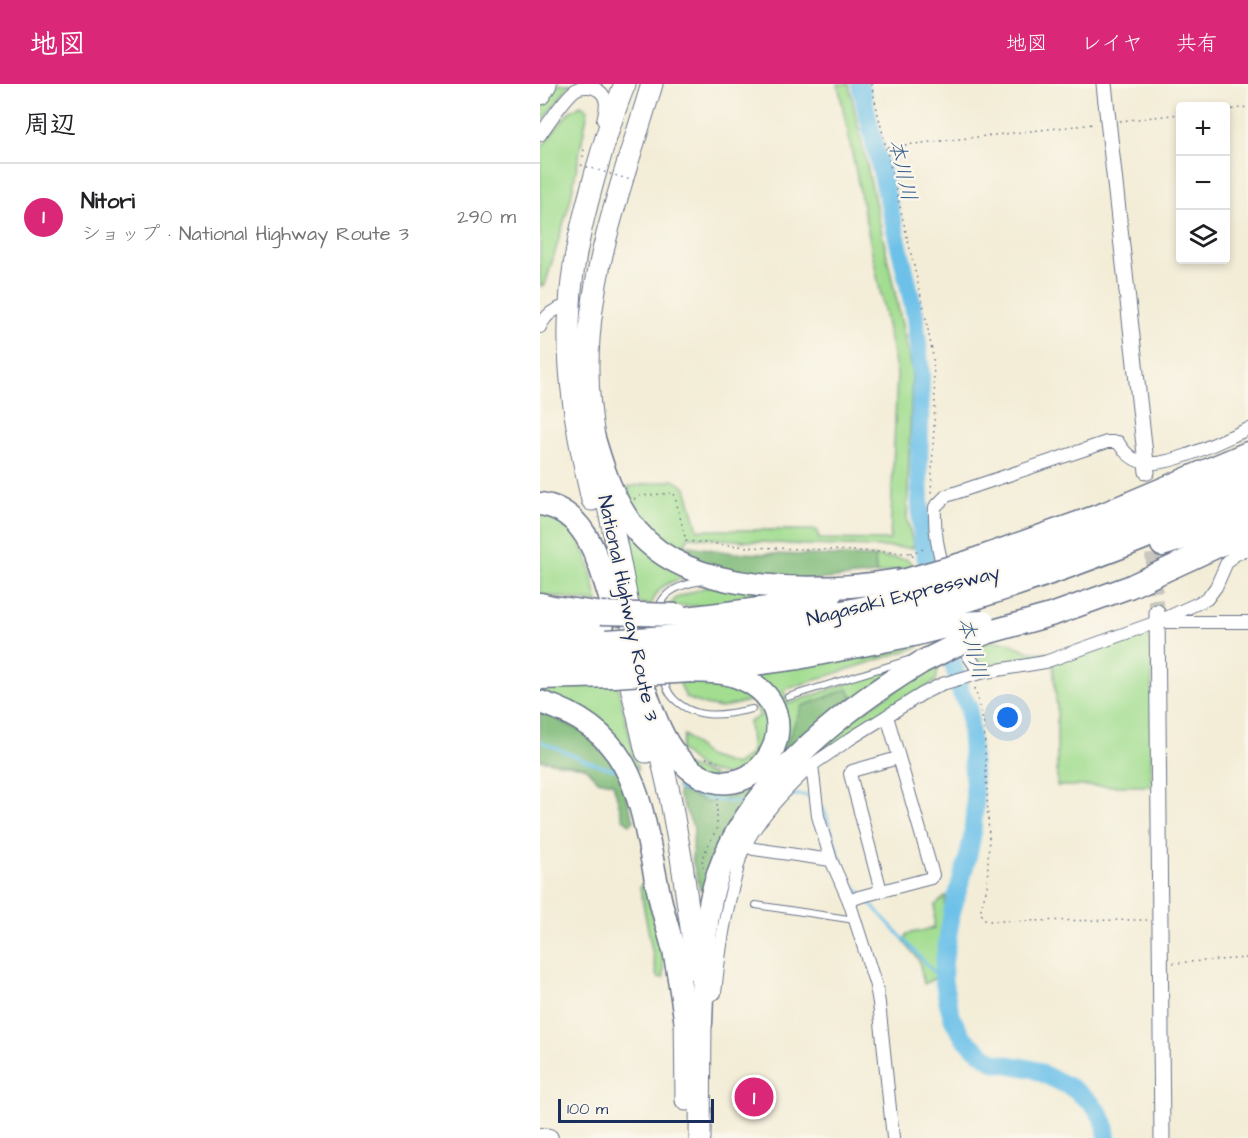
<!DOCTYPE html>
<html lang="ja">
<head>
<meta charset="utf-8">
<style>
	:root { --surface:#fff; --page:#f2f2f2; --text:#202124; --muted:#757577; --line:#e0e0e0; --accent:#db2777 }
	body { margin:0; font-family:"Architects Daughter","Klee One",sans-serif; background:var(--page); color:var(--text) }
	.controls { position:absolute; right:18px; top:18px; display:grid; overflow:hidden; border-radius:6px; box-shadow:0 3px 9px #0003 }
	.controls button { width:54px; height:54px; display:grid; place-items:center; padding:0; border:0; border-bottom:2px solid var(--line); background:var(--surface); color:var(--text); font:30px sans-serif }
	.scale { position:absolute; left:18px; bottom:15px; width:156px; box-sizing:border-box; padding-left:6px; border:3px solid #1b2f5e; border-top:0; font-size:16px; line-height:21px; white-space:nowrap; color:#1b2f5e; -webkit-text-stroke:4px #fbf7ec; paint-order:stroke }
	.you { position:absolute; left:468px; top:634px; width:21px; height:21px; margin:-15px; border:4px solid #fff; border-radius:50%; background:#1a73e8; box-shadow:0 0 0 9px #1a73e833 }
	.badge { display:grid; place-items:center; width:39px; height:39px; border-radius:50%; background:var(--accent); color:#fff; font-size:20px; font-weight:700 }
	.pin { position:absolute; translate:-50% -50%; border:3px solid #fff; box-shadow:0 2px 6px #0006 }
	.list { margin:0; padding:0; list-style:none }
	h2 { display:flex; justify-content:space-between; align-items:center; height:78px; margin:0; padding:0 24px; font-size:26px }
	h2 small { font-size:20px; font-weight:400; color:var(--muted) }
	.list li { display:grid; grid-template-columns:39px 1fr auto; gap:18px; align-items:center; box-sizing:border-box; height:108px; padding:0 24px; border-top:2px solid var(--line) }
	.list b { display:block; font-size:22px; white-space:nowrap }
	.list p { margin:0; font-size:20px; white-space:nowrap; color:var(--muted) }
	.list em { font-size:20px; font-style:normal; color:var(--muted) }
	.icon { flex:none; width:33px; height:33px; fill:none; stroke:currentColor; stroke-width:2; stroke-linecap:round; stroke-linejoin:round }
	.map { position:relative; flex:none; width:708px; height:1054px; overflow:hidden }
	header { display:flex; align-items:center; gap:36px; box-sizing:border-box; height:84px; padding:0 30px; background:var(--accent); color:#fff }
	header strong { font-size:28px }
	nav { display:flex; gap:33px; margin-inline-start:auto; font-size:21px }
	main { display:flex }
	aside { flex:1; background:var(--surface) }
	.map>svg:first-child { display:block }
	.green { fill:#a2dd90; stroke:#5e8677; stroke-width:1.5 }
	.forest { fill:#81bc7a; stroke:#4e766c; stroke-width:1.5 }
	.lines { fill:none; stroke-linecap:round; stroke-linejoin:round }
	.stream { stroke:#6dc1e9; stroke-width:3 }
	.river { stroke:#6dc1e9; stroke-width:18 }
	.tertiary-tunnel { stroke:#c8c7bf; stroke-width:15; stroke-dasharray:15 8; stroke-linecap:butt }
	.service-casing { stroke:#677288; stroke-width:8 }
	.minor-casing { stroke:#677288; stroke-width:14 }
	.tertiary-casing { stroke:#677288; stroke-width:17 }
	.secondary-casing { stroke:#677288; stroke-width:20 }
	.trunk-casing { stroke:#677288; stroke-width:23 }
	.motorway-casing { stroke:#677288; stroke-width:25 }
	.path { stroke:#677288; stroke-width:1.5; stroke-dasharray:1.5 4.5; stroke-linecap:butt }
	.service { stroke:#fff; stroke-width:6 }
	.minor { stroke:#fff; stroke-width:12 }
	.tertiary { stroke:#fff; stroke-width:15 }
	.secondary { stroke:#fff; stroke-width:18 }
	.trunk { stroke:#fff; stroke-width:21 }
	.motorway { stroke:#fff; stroke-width:22 }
	.motorway-bridge-casing { stroke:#677288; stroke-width:25; stroke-linecap:butt }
	.path-bridge { stroke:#677288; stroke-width:1.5; stroke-dasharray:1.5 4.5; stroke-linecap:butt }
	.motorway-bridge { stroke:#fff; stroke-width:22 }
	.labels { text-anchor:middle; stroke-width:4.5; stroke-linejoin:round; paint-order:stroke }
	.street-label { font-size:20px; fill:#1b2f5e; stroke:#fbf7ec }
	.water-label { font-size:21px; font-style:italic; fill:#345b88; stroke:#fbf7ec }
</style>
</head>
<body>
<header>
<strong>地図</strong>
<nav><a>地図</a><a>レイヤ</a><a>共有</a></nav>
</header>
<main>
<aside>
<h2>周辺<small></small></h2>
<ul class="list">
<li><span class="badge">1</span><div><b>Nitori</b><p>ショップ · National Highway Route 3</p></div><em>290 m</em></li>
</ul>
</aside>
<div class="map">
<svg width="708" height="1054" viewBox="0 0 708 1054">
	<rect width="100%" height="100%" fill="#fbf7ec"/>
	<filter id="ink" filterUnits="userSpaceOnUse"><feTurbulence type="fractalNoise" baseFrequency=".0167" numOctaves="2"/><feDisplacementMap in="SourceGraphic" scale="12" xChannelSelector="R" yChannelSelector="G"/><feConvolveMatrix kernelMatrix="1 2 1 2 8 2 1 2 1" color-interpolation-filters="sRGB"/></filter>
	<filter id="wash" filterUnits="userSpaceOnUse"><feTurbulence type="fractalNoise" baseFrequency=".008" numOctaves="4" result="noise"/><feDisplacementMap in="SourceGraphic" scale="24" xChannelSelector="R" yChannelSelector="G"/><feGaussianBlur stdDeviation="1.35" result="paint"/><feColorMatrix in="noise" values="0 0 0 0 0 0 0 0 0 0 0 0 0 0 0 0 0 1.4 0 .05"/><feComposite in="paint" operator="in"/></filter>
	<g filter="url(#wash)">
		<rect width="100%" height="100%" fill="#f3edd7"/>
		<g class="green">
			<path d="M19 0H30L0 41C0 19 2 14 19 0Z"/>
			<path d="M298 0H309L372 286 367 435 374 464 266 461 149 453 144 461 133 469 92 431 87 403 134 396 146 404 158 446H277L279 455 350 456 357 290Z"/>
			<path d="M41 21 48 26 30 118 5 201 0 202V65L29 28Z"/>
			<path d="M0 429 30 443 47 472 58 519 0 510Z"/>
			<path d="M83 437 147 493C127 499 119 500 111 521L100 519 93 508Z"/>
			<path d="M335 473 367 475 375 483 336 490Z"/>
			<path d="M169 502 203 504 270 510 172 522H129L136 514Z"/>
			<path d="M612 544 611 702H517V625L513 579Z"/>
			<path d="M378 556V563L244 606 248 620 361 581 247 675 222 700 245 645 204 588Z"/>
			<path d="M448 557 467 558 490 568 511 569 466 581 441 580 430 563Z"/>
			<path d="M399 578 396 597 248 695 313 634Z"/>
			<path d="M138 595H177L220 614 229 634V654L206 684 186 691 162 685 140 666 144 651 167 672 195 681 212 669 209 638 220 632 213 616 181 624 165 621 146 614Z"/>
			<path d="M0 600H77L98 686 0 612Z"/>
			<path d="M133 677 199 701 192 713 168 719 139 706Z"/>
			<path d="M104 797 123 874 124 894 117 893 100 803Z"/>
			<path d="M406 812 397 893 384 900 379 876 364 858 367 850 394 844 395 821Z"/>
		</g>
		<g class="forest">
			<path d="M144 461 193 469 335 473 336 490 274 496 204 490 133 469Z"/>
			<path d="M308 605 313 615 247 675 243 667 262 622Z"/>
			<path d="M0 628 42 647 76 681 94 737 90 740 83 735 73 699 57 696 45 683 0 676Z"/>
			<path d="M217 694 222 700 166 807 160 806 152 775 154 744 138 711 139 706 168 719 192 713 199 701Z"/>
		</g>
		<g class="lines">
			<g class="stream">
				<path d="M0 657 46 677 75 686"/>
				<path d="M137 704C162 713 176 719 203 718"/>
				<path d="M251 711H264L273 715"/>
				<path d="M282 724 285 728 307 795 321 809"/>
				<path d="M325 814 395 889 403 894"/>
			</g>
			<g class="river">
				<path d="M320 0 366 191 375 232 381 291 379 391 381 445 383 463 392 500"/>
				<path d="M406 553 421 609 429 624 435 721 432 754 428 772 412 828 404 877 403 894 408 919 413 936 423 953 436 965 454 978 493 985 532 1004 551 1019 560 1030 565 1040 567 1054"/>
			</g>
		</g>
	</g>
	<g filter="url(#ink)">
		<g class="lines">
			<path class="tertiary-tunnel" d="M611 447 617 528"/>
			<g class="service-casing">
				<g id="service">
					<path d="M118 551C112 514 129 502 163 497"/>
					<path d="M124 593C125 602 128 609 134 615 156 637 186 631 212 625"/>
					<path d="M248 613 368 576"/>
					<path d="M216 821 315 836"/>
				</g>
			</g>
			<g class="minor-casing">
				<g id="minor">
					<path d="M0 51C7 41 29 7 39 4 45 2 53 3 58 6 69 13 66 25 63 36"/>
					<path d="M0 243C6 230 15 224 29 222"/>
					<path d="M405 490C398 466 394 448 395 423L406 412 567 358H578C584 368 594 378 607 379 633 382 684 355 708 345"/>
					<path d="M621 538H708"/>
					<path d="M422 553 426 568 440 589"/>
					<path d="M205 762 214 765 291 776"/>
					<path d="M341 807 310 690 312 687 358 674"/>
					<path d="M309 817 319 813 391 794 393 791 347 632"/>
					<path d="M162 915 175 909C179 870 184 832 195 794 197 786 199 776 202 768 215 737 247 704 272 681"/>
					<path d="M353 1054 339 919 336 902 309 817 291 776 278 732 272 681 310 655 382 610 402 600 440 589 505 578 617 538 667 515 676 503 687 478 696 470 708 465"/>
				</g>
			</g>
			<g class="tertiary-casing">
				<g id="tertiary">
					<path d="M564 0 607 388"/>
					<path d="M617 528 622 1054"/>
				</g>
			</g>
			<g class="secondary-casing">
				<path id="secondary" d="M0 1053 9 1054"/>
			</g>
			<g class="trunk-casing">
				<g id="trunk">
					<path d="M0 10 6 0"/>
					<path d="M52 416C37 351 25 287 30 221 32 177 43 134 55 91 64 60 72 30 85 0"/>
					<path d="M98 571C89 531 83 490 74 450 62 394 47 337 48 279 49 183 85 91 112 0"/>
					<path d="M85 576 106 668"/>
					<path d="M114 642 130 712 141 773 157 886"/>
					<path d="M145 924 146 1016"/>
					<path d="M160 1054 161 939 160 923"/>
				</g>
			</g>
			<g class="motorway-casing">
				<g id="motorway">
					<path d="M53 351C63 385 73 418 96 446 151 513 281 509 359 496"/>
					<path d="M0 420C49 426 60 484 73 523"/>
					<path d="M622 461 666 447 708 429"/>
					<path d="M425 479 566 429 708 369"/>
					<path d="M430 497C468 485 506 473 543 459 599 439 654 414 708 390"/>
					<path d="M435 514C528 485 619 450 708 410"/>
					<path d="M0 520 12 523 55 529"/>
					<path d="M138 535 228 524 290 513"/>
					<path d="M0 541 63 540"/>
					<path d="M316 543 364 533"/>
					<path d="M446 549 514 530 589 503 708 448"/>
					<path d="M142 552C217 545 290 532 363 515"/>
					<path d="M0 558 66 557"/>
					<path d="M145 569 332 546"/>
					<path d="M0 577 72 575"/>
					<path d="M179 585 258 574 373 551"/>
					<path d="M0 594 73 592"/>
					<path d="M106 609C114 630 121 653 136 671 206 755 292 622 192 591 179 587 164 588 151 587"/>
					<path d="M0 618C100 649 100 722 119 810 123 829 129 848 134 867 139 891 142 915 146 940"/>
					<path d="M161 939C163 894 162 847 174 803 199 707 300 627 382 578"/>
				</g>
			</g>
			<g class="path">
				<path d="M331 0 384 225 393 272 395 319 391 409"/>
				<path d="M686 26 708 23"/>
				<path d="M580 37 640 30"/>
				<path d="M347 63 554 40"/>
				<path d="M43 73 44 65"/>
				<path d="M94 415 100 412 134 409 146 457 208 463 370 469 375 475"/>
				<path d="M370 469 387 464"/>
				<path d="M435 604 444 641 449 754 447 803 441 824 442 833 448 837 607 836"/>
				<path d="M166 674 178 678"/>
				<path d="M163 784 162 774 177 744V723L178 715"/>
				<path d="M633 879 708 874"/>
			</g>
			<use href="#service" class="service"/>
			<use href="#minor" class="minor"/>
			<use href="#tertiary" class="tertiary"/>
			<use href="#secondary" class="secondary"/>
			<use href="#trunk" class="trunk"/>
			<use href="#motorway" class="motorway"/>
			<g class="motorway-bridge-casing">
				<g id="motorway-bridge">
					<path d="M359 498 425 479"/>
					<path d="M363 515 430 497"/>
					<path d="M61 529 138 531"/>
					<path d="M364 533 435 514"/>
					<path d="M373 551 420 539 443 538"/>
					<path d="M66 557 142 552"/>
					<path d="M72 575 145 569"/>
					<path d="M382 578 416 561 446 549"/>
					<path d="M73 592 151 587"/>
				</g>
			</g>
			<path class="path-bridge" d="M41 81 94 97"/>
			<use href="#motorway-bridge" class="motorway-bridge"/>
		</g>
	</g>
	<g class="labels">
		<g class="street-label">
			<text transform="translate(363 511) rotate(-14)" y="7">Nagasaki Expressway</text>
			<text transform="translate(89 524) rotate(78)" y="7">National Highway Route 3</text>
		</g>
		<g class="water-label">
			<text transform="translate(363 86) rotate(77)" y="7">本川川</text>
			<text transform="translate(433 564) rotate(75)" y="7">本川川</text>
		</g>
	</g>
</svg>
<div class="controls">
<button>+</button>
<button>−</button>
<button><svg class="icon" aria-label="layers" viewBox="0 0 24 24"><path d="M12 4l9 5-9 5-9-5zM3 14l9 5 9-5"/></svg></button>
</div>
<div class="scale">100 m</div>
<div class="you"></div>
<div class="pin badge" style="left:214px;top:1013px">1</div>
</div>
</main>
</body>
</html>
